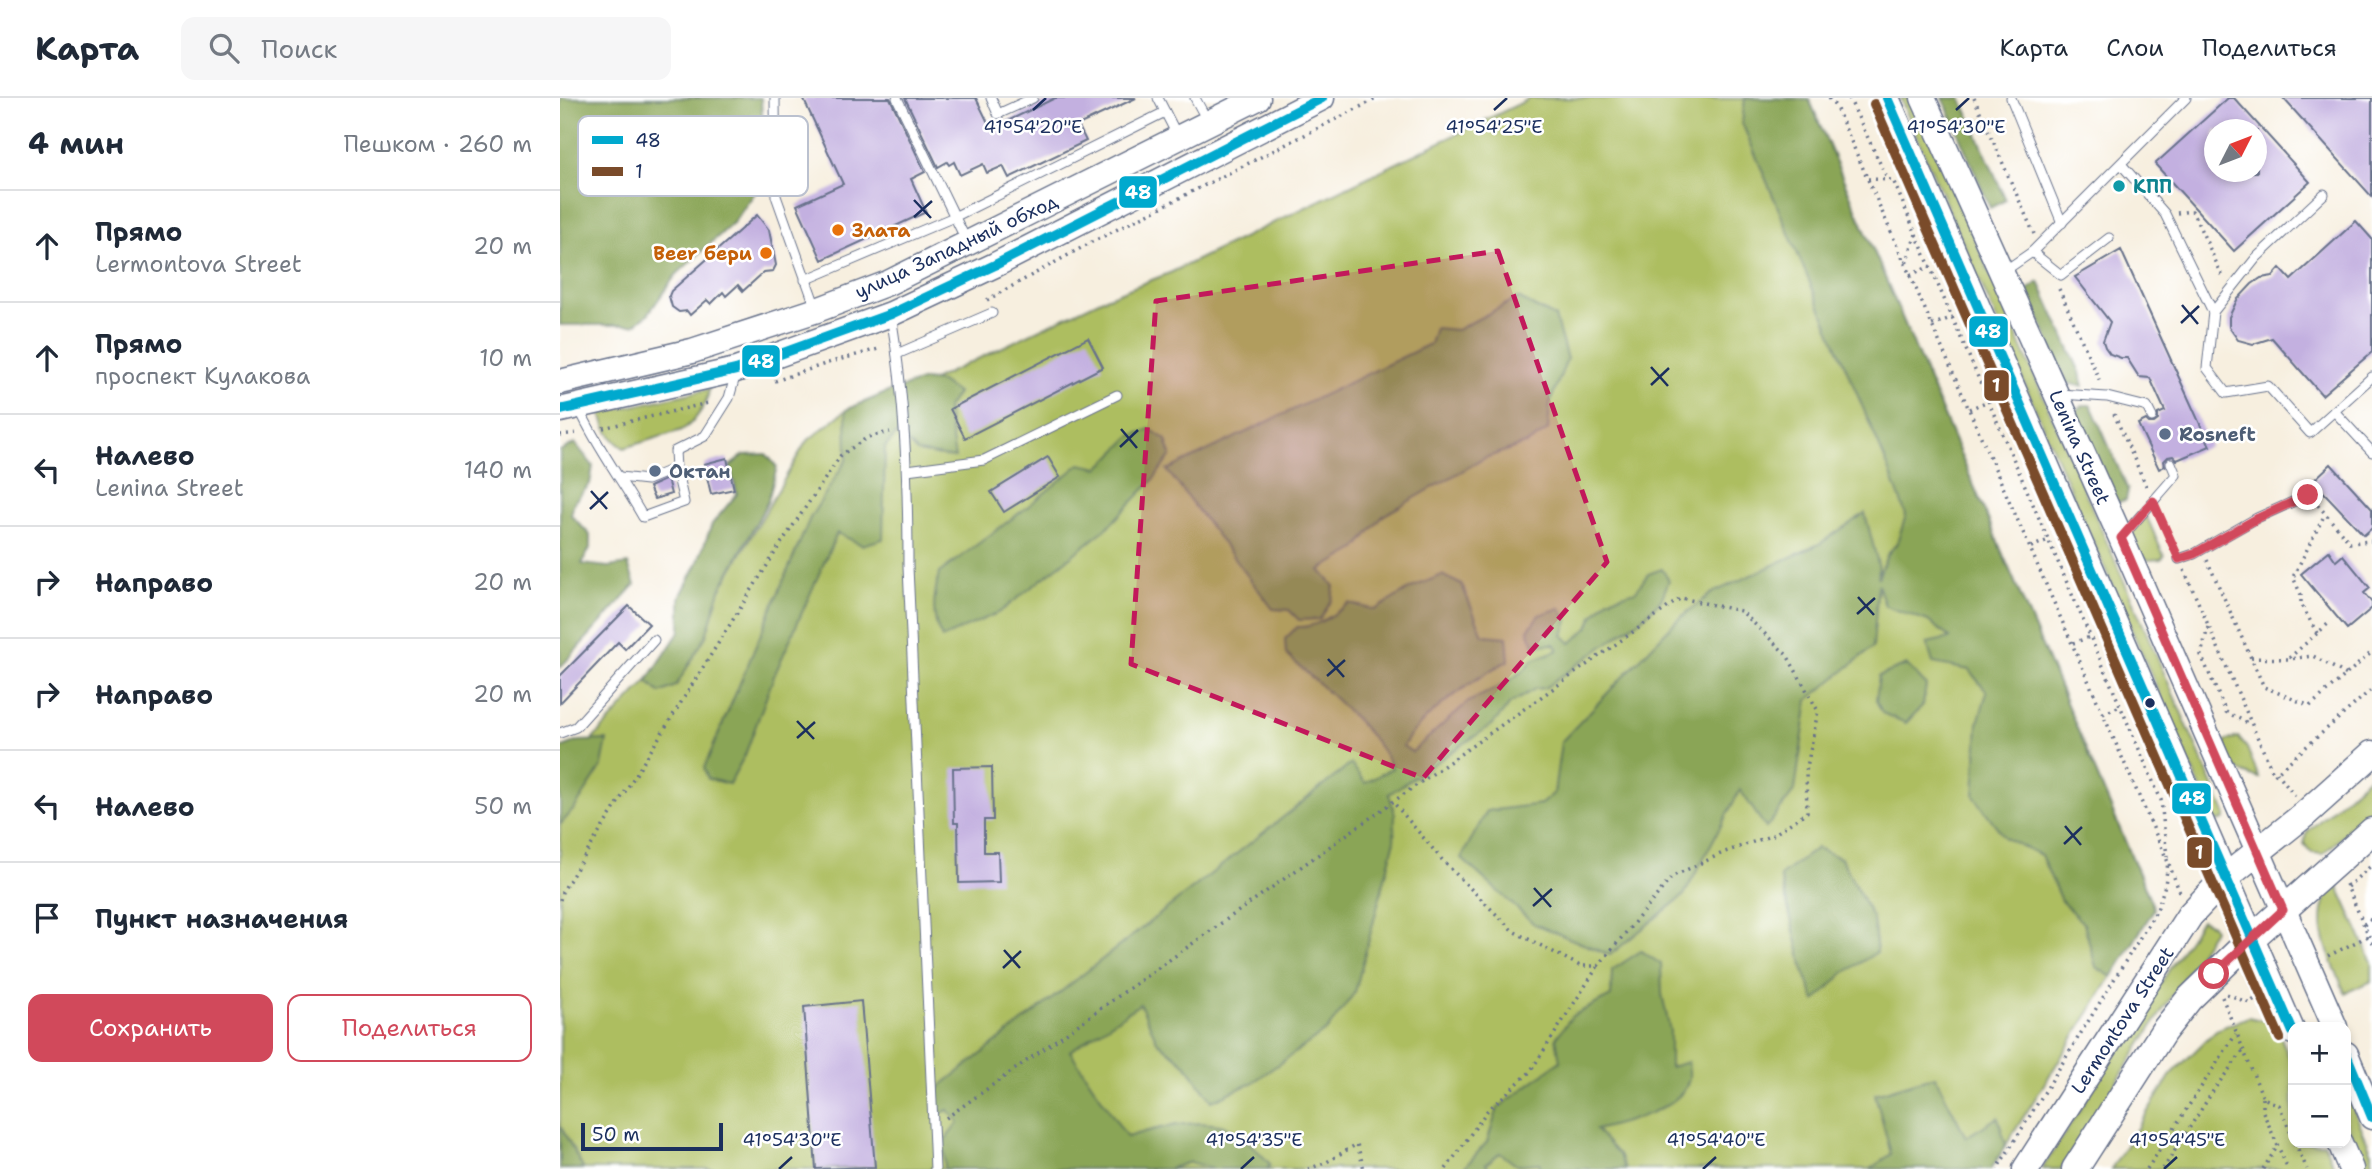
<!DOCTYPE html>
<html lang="ru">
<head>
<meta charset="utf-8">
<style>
	:root { --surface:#fff; --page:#f6f6f7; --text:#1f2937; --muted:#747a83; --line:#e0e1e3; --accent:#d1495b }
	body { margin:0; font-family:"Shantell Sans",sans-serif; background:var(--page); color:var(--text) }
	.controls { position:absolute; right:21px; bottom:21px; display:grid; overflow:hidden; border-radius:14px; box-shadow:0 4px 10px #0003 }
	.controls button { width:63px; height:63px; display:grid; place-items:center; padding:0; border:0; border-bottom:2px solid var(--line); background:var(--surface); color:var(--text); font:35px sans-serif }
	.compass { position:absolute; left:1644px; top:21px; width:63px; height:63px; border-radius:50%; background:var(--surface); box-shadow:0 4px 10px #0003; rotate:48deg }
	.scale { position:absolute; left:21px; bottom:18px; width:142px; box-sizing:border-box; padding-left:7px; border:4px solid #1b2f5e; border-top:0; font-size:19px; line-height:24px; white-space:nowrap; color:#1b2f5e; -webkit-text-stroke:5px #fff; paint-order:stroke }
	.stop { position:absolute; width:21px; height:21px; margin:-16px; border:5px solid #d1495b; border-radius:50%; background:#fff }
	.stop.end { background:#d1495b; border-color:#fff; box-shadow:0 2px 7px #0008 }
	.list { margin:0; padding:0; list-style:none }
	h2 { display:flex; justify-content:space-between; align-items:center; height:91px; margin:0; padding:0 28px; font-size:30px }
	h2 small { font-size:23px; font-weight:400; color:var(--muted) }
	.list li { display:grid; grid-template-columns:46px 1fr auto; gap:21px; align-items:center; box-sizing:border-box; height:112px; padding:0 28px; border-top:2px solid var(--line) }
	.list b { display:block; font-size:26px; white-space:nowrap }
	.list p { margin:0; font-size:23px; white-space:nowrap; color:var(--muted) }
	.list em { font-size:23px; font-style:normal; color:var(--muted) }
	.actions { display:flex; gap:14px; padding:21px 28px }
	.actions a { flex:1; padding:16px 0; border:2px solid var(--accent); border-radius:14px; text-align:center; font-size:24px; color:var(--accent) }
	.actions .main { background:var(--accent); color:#fff }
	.icon { flex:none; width:38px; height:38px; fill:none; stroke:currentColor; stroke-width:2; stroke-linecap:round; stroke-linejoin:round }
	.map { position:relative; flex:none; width:1812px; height:1071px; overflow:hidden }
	header { display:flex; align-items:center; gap:42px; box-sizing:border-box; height:98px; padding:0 35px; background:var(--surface); border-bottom:2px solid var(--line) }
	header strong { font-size:33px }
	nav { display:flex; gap:38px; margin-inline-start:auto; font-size:24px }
	.search { width:490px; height:63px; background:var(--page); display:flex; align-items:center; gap:18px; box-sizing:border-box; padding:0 24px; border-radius:14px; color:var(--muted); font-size:26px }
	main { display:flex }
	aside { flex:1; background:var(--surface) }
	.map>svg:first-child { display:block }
	.green { fill:#adbe61; stroke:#647660; stroke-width:2 }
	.forest { fill:#8aa557; stroke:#526a5a; stroke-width:2 }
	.building { fill:#c3b0e0; fill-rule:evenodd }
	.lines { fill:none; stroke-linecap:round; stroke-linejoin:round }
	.service-casing { stroke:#68728b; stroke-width:11 }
	.secondary-casing { stroke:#68728b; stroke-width:27 }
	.primary-casing { stroke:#68728b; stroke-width:29 }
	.path { stroke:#68728b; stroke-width:3.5; stroke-dasharray:2 5; stroke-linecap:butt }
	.service { stroke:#fff; stroke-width:9 }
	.secondary { stroke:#fff; stroke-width:24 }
	.primary { stroke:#fff; stroke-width:26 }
	.bus-1-casing { stroke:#fff; stroke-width:16 }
	.bus-2-casing { stroke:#fff; stroke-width:16 }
	.bus-1 { stroke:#00a9ce; stroke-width:10 }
	.bus-2 { stroke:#7a4b2a; stroke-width:10 }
	.route { stroke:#d1495b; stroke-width:9 }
	.marked { fill:#c2185b; fill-opacity:0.2; stroke:#c2185b; stroke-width:5; stroke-dasharray:14 9; stroke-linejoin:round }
	.ticks { fill:none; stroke:#1b2f5e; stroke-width:2.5 }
	.culture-dot { fill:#0f9aa8; stroke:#fff; stroke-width:2.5 }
	.food-dot { fill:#e8710a; stroke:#fff; stroke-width:2.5 }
	.service-dot { fill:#5c6f8a; stroke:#fff; stroke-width:2.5 }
	.bus-dot { fill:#1b2f5e; stroke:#fff; stroke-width:2.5 }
	.labels { text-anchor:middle; stroke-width:5; stroke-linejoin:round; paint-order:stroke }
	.culture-label { font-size:19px; font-weight:bold; fill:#0d838f; stroke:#fff; text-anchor:start }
	.food-label { font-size:19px; font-weight:bold; fill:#c56008; stroke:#fff; text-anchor:start }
	.street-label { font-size:19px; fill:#1b2f5e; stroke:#fff }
	.service-label { font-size:19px; font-weight:bold; fill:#4e5e75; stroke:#fff; text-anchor:start }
	.key { fill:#fff; stroke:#bbc1cf; stroke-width:2 }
	.key-label { font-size:19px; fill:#1b2f5e }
	.ticks-label { font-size:18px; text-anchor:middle; fill:#1b2f5e; stroke:#fff; stroke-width:5; stroke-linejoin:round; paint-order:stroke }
	.line-badge { stroke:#fff; stroke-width:2.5 }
	.badge-label { font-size:19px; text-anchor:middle; font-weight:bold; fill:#fff }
</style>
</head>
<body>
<header>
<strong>Карта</strong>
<div class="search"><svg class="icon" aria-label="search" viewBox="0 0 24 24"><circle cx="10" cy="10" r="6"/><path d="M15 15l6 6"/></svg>Поиск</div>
<nav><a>Карта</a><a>Слои</a><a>Поделиться</a></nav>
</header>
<main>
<aside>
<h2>4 мин<small>Пешком · 260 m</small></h2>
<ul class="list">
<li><svg class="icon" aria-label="ahead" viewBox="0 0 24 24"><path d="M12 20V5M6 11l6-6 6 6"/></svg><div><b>Прямо</b><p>Lermontova Street</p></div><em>20 m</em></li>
<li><svg class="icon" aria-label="ahead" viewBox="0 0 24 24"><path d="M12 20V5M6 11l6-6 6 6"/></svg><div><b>Прямо</b><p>проспект Кулакова</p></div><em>10 m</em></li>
<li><svg class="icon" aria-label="left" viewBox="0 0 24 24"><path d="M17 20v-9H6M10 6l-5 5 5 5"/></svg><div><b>Налево</b><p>Lenina Street</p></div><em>140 m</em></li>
<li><svg class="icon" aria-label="right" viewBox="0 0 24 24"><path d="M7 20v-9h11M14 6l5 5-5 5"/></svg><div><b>Направо</b></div><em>20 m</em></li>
<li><svg class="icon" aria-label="right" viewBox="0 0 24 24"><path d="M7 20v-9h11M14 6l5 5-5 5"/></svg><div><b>Направо</b></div><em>20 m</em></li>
<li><svg class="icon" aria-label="left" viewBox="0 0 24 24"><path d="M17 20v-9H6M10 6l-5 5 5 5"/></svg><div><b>Налево</b></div><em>50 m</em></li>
<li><svg class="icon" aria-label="arrive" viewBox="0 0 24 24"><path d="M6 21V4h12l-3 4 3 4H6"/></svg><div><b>Пункт назначения</b></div></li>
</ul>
<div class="actions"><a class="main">Сохранить</a><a>Поделиться</a></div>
</aside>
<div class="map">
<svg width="1812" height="1071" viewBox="0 0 1812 1071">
	<rect width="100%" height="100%" fill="#fff"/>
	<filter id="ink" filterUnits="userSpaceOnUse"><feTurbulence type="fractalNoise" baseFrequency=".0143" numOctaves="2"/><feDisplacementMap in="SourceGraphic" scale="14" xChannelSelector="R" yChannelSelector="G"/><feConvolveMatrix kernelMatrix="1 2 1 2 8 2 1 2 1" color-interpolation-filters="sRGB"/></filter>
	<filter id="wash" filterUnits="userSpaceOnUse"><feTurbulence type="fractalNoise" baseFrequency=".00686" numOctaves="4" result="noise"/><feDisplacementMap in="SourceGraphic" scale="28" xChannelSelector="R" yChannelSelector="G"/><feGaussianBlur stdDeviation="1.57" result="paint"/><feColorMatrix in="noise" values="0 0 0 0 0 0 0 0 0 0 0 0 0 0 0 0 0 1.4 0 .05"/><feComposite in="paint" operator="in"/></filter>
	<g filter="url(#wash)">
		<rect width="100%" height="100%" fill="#f7efdf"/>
		<g class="green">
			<path d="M971 0 1249 1 1594 811 1431 1071H0V664L32 642 87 583 120 533 160 492 246 344 286 312 303 304 342 297 543 201 612 174Z"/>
			<path d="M1340 0H1353L1666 717 1665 721 1658 724 1654 721Z"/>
			<path d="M149 291C148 306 135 324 122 332L64 350C50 341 45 330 41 315Z"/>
			<path d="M1585 418 1587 419 1602 454 1604 458 1601 461 1589 462 1581 459 1570 437Z"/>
			<path d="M1678 639 1687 650 1699 680C1679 677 1665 664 1665 643Z"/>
			<path d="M1812 676V712L1763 756 1752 755 1744 746 1747 734Z"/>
			<path d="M1775 782 1812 864V883L1785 895C1769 853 1748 825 1775 782Z"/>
			<path d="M1641 822 1652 827 1654 832 1501 1071H1482Z"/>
			<path d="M1688 919 1715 925 1733 969V1045H1764L1775 1071H1551L1611 977 1656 932Z"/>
			<path d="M1786 993 1812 1055V1071H1805L1786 1024Z"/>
		</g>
		<g class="forest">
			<path d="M0 0H201L205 68 197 92 174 124 116 177 88 216 74 227H0Z"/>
			<path d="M1185 0 1249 1 1594 811 1552 879 1536 869 1524 826 1501 803 1481 757 1445 740 1414 698 1418 625 1427 594 1409 572 1373 565 1367 545 1390 540 1368 523 1325 508 1318 486 1313 549 1248 602 1235 692 1206 730 1180 692 1124 797 1050 857 974 826 901 760 927 713 981 706 994 695 1001 644 1117 522 1152 495 1259 446 1305 415 1319 470 1318 480 1327 457 1337 445 1346 417 1329 371 1182 25Z"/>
			<path d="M1383 0H1401L1446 102 1430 110Z"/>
			<path d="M1479 184 1520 274 1523 289 1507 285 1467 192Z"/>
			<path d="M958 200 995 219 1007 261 990 305 988 332 968 345 925 360 823 418 796 451 760 472 774 488 772 502 760 521 739 522 729 512 713 511 607 372 870 246 875 230 897 232Z"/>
			<path d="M364 282 381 284 397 295 387 310 395 360 357 354 338 335 325 349 323 441 302 447 277 435 214 578 185 657 169 686 148 681 144 670 250 420 287 361 286 312 328 294Z"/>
			<path d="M1523 307H1531L1568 392 1566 402 1554 405 1514 315Z"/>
			<path d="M590 331 606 342 611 357 593 382 547 430 440 514 382 540C370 519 374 498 379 475L466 410 520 366 539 370 571 338Z"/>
			<path d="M15 345 33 368 30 386 14 404 11 417 30 437V450L22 466 48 469 68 466 75 487 0 570V353Z"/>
			<path d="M206 356 217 369 208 403 160 492 146 538 116 588 100 595 87 583 120 533V499L137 466 152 426 177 396 170 368 184 357Z"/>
			<path d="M1102 471 1109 482 1101 502 1085 518 985 590 975 591 950 606 933 626 829 696 835 716 834 746 795 894 767 932 692 985 652 1003 626 967 597 943 580 906 510 953 567 1039C595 1030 634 1020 664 1028 679 1032 699 1054 710 1066L707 1071H655L630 1064 608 1071H385L384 1043 399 1024 388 1012 377 1017V991L791 666 805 685 832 670C816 633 757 585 726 556L725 541 737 529C757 530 773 517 789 505L815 512 851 490 882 477 902 487 923 537 947 539 949 562C917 579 861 617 843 648L852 654 908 604 947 585 966 570 972 562 998 552 994 546 974 547 968 532 979 517 1000 510 1008 523 1003 537 1011 545 1028 530 1033 518 1048 501 1076 493 1088 476Z"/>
			<path d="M1347 567 1366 587 1363 607 1346 625 1322 615 1316 602 1319 578Z"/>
			<path d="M47 642 42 668 15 710 0 727V650L18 643Z"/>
			<path d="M1257 750 1281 760 1313 821 1317 854 1284 875 1255 903 1245 876 1220 778Z"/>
			<path d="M1081 853 1101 866 1102 896 1110 933V969L1128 964C1128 969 1130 976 1129 980 1125 1011 1060 1026 1036 1032L1059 1057 1065 1071H980V1065L956 1067 940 1055 926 1066 929 1071H903L927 1044 938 1010 1000 963 996 940 1012 918 1051 898 1052 872Z"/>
			<path d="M1375 978 1406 1039 1438 1019 1446 1047 1431 1071H1310L1331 1056 1315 996Z"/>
			<path d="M0 1027 23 1070V1071H0Z"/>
		</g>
		<g id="blocks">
			<g class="building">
				<path d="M243 0H330L365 74 351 81 366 114 262 162 237 107 283 86Z"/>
				<path d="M345 0H416L431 31 495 0H576L518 27 526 43 449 80 443 68 427 75 423 66 400 77 394 64 389 67 387 64 378 69Z"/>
				<path d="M1668 0H1674L1750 84 1674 153 1595 66ZM1655 32H1697V74H1655Z"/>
				<path d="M1723 0H1812V99Z"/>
				<path d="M197 117 209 132 216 167 213 173 204 174 183 193 178 187 166 198 163 194 151 206 147 202 130 217 127 213 119 214 112 209 109 198 111 193Z"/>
				<path d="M1796 123 1812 141V254L1762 297 1712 240 1693 246 1678 242 1669 229V219L1677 202 1692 186 1701 180 1713 178 1720 170 1731 182Z"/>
				<path d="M1561 152 1650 348 1617 362 1613 358 1608 359 1604 363 1605 368 1599 371 1578 326 1586 322 1589 325H1594L1598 322V316L1605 313 1590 280 1579 279 1567 260H1561L1550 256 1545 249 1543 243 1550 224 1515 179Z"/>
				<path d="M528 240 543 269 405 340 390 311Z"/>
				<path d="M488 359 500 379 444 414 431 394Z"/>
				<path d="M167 360 174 391 151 396 144 366Z"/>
				<path d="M1771 366 1812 411V430L1804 437 1753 383Z"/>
				<path d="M107 381 111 396 94 401 89 389Z"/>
				<path d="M1769 453 1776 463 1783 457 1810 490 1804 495 1812 505V510L1787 531 1741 476Z"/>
				<path d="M69 508 89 526 65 551 58 544 0 605V578Z"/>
				<path d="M432 669 433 722H424V754H438L439 784 399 785 398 725H394L393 670Z"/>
				<path d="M301 903 315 1069 256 1071 244 909Z"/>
			</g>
		</g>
	</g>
	<g filter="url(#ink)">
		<use href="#blocks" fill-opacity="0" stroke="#68728b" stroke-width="2"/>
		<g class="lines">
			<g class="service-casing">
				<g id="service">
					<path d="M215 0 216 98 256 210"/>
					<path d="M337 0 407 144"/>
					<path d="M431 0 438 16 473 0"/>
					<path d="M598 0 618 39"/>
					<path d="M635 0 648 24"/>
					<path d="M1451 0 1502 125"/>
					<path d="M1561 66 1605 116 1653 214 1647 270 1666 295 1708 288 1750 335 1812 279"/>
					<path d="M1472 154 1501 177 1549 140"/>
					<path d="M1443 174 1472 154 1626 0"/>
					<path d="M245 182 394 119 605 14"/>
					<path d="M1653 214 1696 160 1764 96"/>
					<path d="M331 217C345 301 348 384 348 469L375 1071"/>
					<path d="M337 256 432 215"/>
					<path d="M1500 296 1547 299 1587 309 1592 319"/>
					<path d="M19 310C36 348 62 382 83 419L124 404 116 370 115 353 145 338 169 300 176 275"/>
					<path d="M1774 313 1812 354"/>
					<path d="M347 372 424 362 557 297"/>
					<path d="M60 379 87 382 116 370"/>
					<path d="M1562 439 1616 377 1611 365"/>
					<path d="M1619 461 1634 456 1697 420 1748 397"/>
					<path d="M0 635 16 629 94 542"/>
				</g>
			</g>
			<g class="secondary-casing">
				<g id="secondary">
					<path d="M1327 0 1733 934"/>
					<path d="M1363 0 1561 440 1775 929"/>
					<path d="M0 284 132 253 257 212 328 185 698 0"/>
					<path d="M0 312 176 272 331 216 435 167 762 0"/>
					<path d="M1786 956 1812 1019"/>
					<path d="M1780 1045 1791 1071"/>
				</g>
			</g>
			<g class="primary-casing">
				<g id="primary">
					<path d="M1466 1071 1630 817 1666 779 1745 716 1812 656"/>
					<path d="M1515 1071 1603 934 1629 901 1692 840 1812 733"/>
				</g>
			</g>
			<g class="path">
				<path d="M1269 0 1276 9 1608 764 1605 787 1597 812 1437 1071"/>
				<path d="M1289 0 1328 82"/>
				<path d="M1414 0 1474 136"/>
				<path d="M1308 81 1333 82 1356 136 1346 166"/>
				<path d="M1617 115 1632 113 1664 181"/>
				<path d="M1356 136 1601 702 1607 759"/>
				<path d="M1350 177 1371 168"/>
				<path d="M1499 191 1541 286"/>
				<path d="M427 202 530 145 818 0"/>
				<path d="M1372 227 1393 219"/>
				<path d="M215 283 271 264 322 250"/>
				<path d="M1409 311 1428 303"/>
				<path d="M1554 316 1588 392"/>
				<path d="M43 330 148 305"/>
				<path d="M0 337 19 335"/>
				<path d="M1758 407 1790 445 1812 443"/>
				<path d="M1599 418 1613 449"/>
				<path d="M1471 449 1489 442"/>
				<path d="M1647 462 1704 589 1750 608 1812 554"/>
				<path d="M1624 472 1714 677 1812 591"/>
				<path d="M1648 529 1641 557 1666 614 1690 626"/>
				<path d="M1757 535 1741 506V497L1733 479 1765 416"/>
				<path d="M1513 545 1530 539"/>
				<path d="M1691 560 1728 561 1753 558 1787 577"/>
				<path d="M1729 560 1769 525"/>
				<path d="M1543 616 1560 608"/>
				<path d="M1717 674 1735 698"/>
				<path d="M1609 766 1620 795"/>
				<path d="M1786 786 1812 845"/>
				<path d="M1787 789 1812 767"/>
				<path d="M0 802 2 794 218 450 281 357 308 339 330 334"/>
				<path d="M1804 827 1812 820"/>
				<path d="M1768 858 1808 838"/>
				<path d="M1667 896 1689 905 1695 901"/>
				<path d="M1662 899 1703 1000 1719 1007 1733 1040"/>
				<path d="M1703 1000V1014L1728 1071"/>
				<path d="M386 1020 1121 500 1181 513 1227 557 1258 613 1246 674 1247 714 1213 737 1165 754 1113 778 1038 868H1020L953 833 884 764 833 704"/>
				<path d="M1735 1045 1747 1071"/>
				<path d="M748 1071 765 1065 797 1046 804 1071"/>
				<path d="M886 1071 927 1013 970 974 1038 868"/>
				<path d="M1587 1071 1676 936"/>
				<path d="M1603 1071 1655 990 1683 953"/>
				<path d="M1703 1071 1717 1049"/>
			</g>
			<use href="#service" class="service"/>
			<use href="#secondary" class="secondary"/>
			<use href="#primary" class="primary"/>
			<g class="bus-1-casing">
				<g id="bus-1">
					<path d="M1327 0 1733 934"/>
					<path d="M0 312 176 272 331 216 435 167 762 0"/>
					<path d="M1786 956 1812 1019"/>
				</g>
			</g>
			<g class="bus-2-casing">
				<path id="bus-2" d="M1314 6 1720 940"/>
			</g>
			<use href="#bus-1" class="bus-1"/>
			<use href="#bus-2" class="bus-2"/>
		</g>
	</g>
	<g class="lines" filter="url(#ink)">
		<path class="route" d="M1654 876 1723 812 1561 440 1593 403 1619 461 1634 456 1698 420 1748 397"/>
	</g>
	<path class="marked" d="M938 153 1047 464 863 680 571 566 596 203Z"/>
	<path class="ticks" d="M473 12 486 0M934 12 947 0M1396 12 1409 0M354 102 371 120M354 119 372 103M1622 207 1638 226M1621 225 1639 208M1091 269 1108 288M1091 287 1109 270M561 331 577 350M560 349 578 332M31 393 47 411M30 411 48 394M1298 499 1314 517M1297 516 1315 500M768 561 784 579M767 578 785 562M237 623 254 641M237 640 255 624M1505 728 1521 747M1504 746 1522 729M974 790 991 809M973 808 992 791M444 852 460 870M443 870 461 853M219 1071 232 1059M681 1071 694 1059M1143 1071 1156 1059M1604 1071 1617 1059"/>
	<circle class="culture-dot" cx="1559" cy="88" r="7"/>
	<g class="food-dot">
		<circle cx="278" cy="132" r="7"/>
		<circle cx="206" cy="155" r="7"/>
	</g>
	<g class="service-dot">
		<circle cx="1605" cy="336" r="7"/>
		<circle cx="95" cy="373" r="7"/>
	</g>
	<circle class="bus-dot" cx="1590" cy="605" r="6"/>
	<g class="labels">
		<g class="culture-label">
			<text x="1573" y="95">КПП</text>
		</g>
		<g class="food-label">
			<text x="292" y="139">Злата</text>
			<text x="192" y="162" text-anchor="end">Beer бери</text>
		</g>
		<g class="street-label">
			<text transform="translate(396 148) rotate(-25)" y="7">улица Западный обход</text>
			<text transform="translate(1520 349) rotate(66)" y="7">Lenina Street</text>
			<text transform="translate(1562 922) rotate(-57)" y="7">Lermontova Street</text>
		</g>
		<g class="service-label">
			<text x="1619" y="343">Rosneft</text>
			<text x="109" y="380">Октан</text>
		</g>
	</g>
	<rect x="18" y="18" width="230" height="80" rx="10" class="key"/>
	<rect x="32" y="38" width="31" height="8" fill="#00a9ce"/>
	<rect x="32" y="69" width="31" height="9" fill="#7a4b2a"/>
	<g class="key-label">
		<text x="75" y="49">48</text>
		<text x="75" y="80">1</text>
	</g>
	<g class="ticks-label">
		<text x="473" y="35">41°54'20"E</text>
		<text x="934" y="35">41°54'25"E</text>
		<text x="1396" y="35">41°54'30"E</text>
		<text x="232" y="1048">41°54'30"E</text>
		<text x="694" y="1048">41°54'35"E</text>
		<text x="1156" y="1048">41°54'40"E</text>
		<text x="1617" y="1048">41°54'45"E</text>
	</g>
	<g class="line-badge">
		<rect x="558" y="77" width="40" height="34" rx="7" fill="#00a9ce"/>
		<rect x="1408" y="217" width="41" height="33" rx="7" fill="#00a9ce"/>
		<rect x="181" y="246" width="40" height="34" rx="7" fill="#00a9ce"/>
		<rect x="1423" y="271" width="27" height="33" rx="7" fill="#7a4b2a"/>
		<rect x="1611" y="684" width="41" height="33" rx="7" fill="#00a9ce"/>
		<rect x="1626" y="738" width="27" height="33" rx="7" fill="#7a4b2a"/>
	</g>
	<g class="badge-label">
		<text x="578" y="101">48</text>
		<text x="1428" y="240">48</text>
		<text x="201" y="270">48</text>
		<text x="1436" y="294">1</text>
		<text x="1632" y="707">48</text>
		<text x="1639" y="761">1</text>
	</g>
</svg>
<div class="controls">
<button>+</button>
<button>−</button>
</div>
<svg class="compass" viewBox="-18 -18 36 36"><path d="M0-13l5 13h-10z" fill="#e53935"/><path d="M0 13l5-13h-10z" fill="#747a83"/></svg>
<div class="scale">50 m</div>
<div class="stop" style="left:1654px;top:876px"></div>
<div class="stop end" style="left:1748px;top:397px"></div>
</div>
</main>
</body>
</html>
